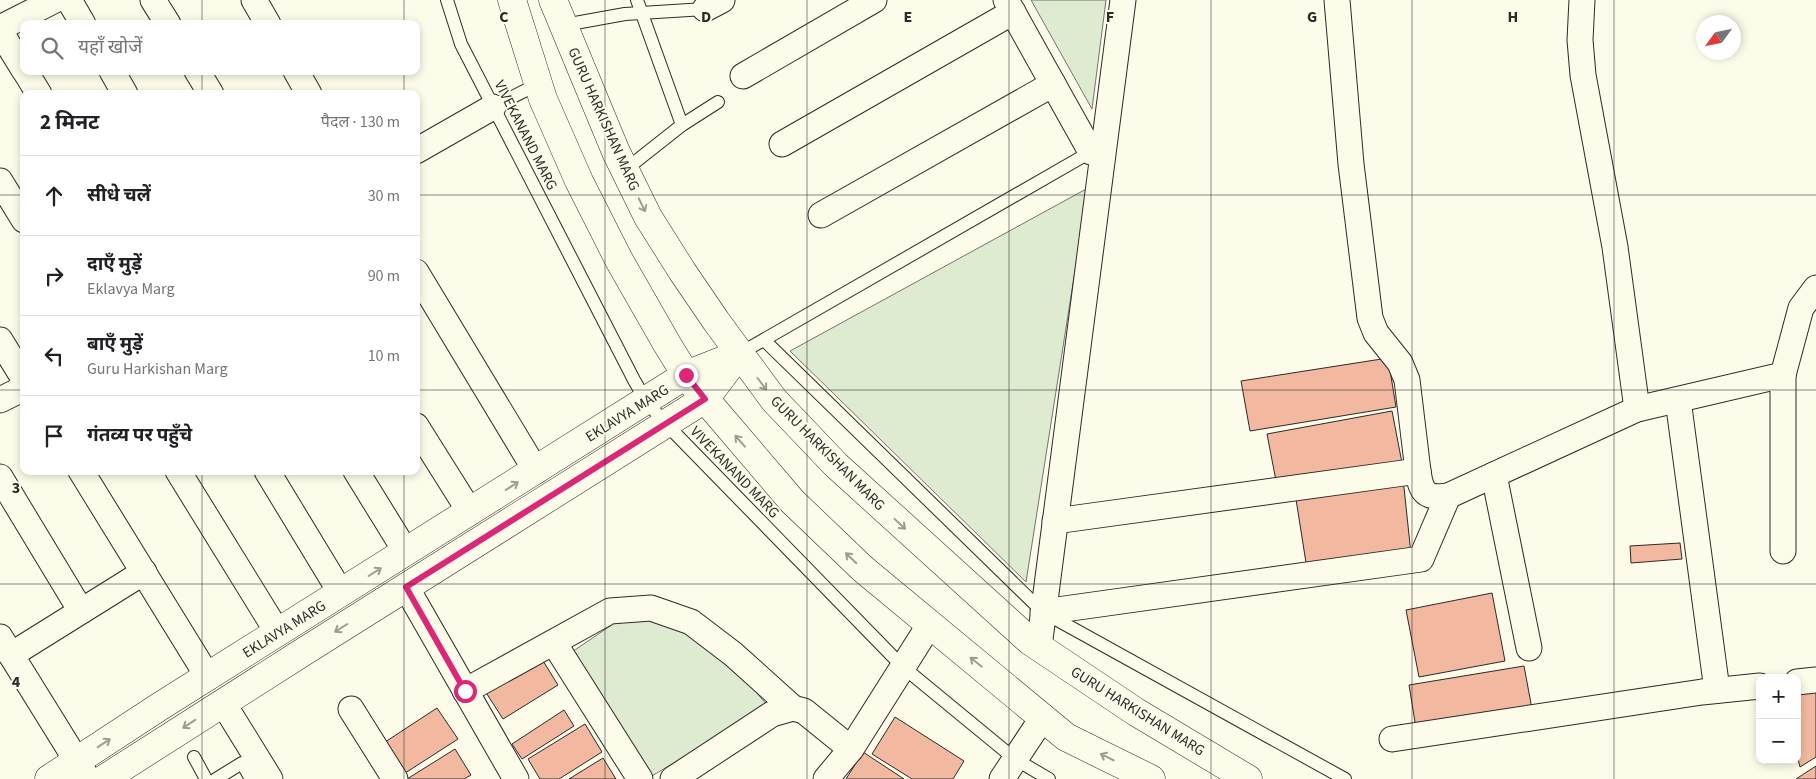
<!DOCTYPE html>
<html lang="hi">
<head>
<meta charset="utf-8">
<style>
	:root { --surface:#fff; --page:#f6f6f6; --text:#202124; --muted:#757577; --line:#e0e0e0 }
	body { margin:0; font-family:"Source Sans 3","Noto Sans Devanagari",sans-serif; background:var(--page); color:var(--text) }
	.controls { position:absolute; right:15px; bottom:15px; display:grid; overflow:hidden; border-radius:10px; box-shadow:0 2px 8px #0003 }
	.controls button { width:45px; height:45px; display:grid; place-items:center; padding:0; border:0; border-bottom:1px solid var(--line); background:var(--surface); color:var(--text); font:25px sans-serif }
	.compass { position:absolute; left:1696px; top:15px; width:45px; height:45px; border-radius:50%; background:var(--surface); box-shadow:0 2px 8px #0003; rotate:237deg }
	.stop { position:absolute; width:15px; height:15px; margin:-11px; border:4px solid #db2777; border-radius:50%; background:#fff }
	.stop.end { background:#db2777; border-color:#fff; box-shadow:0 1px 5px #0008 }
	.list { margin:0; padding:0; list-style:none }
	h2 { display:flex; justify-content:space-between; align-items:center; height:65px; margin:0; padding:0 20px; font-size:21px }
	h2 small { font-size:16px; font-weight:400; color:var(--muted) }
	.list li { display:grid; grid-template-columns:32px 1fr auto; gap:15px; align-items:center; box-sizing:border-box; height:80px; padding:0 20px; border-top:1px solid var(--line) }
	.list b { display:block; font-size:19px; white-space:nowrap }
	.list p { margin:0; font-size:16px; white-space:nowrap; color:var(--muted) }
	.list em { font-size:16px; font-style:normal; color:var(--muted) }
	.icon { flex:none; width:28px; height:28px; fill:none; stroke:currentColor; stroke-width:2; stroke-linecap:round; stroke-linejoin:round }
	.map { position:relative; flex:none; width:1816px; height:779px; overflow:hidden }
	.search { position:absolute; background:var(--surface); box-shadow:0 2px 8px #0003; left:20px; top:20px; width:400px; height:55px; display:flex; align-items:center; gap:12px; box-sizing:border-box; padding:0 18px; border-radius:10px; color:var(--muted); font-size:19px }
	.panel { position:absolute; background:var(--surface); box-shadow:0 2px 8px #0003; left:20px; top:90px; width:400px; height:385px; border-radius:10px }
	.map>svg:first-child { display:block }
	.green { fill:#deebd1; stroke:#74746e }
	.building { fill:#f2b8a0; stroke:#2b2b2b }
	.lines { fill:none; stroke-linecap:round; stroke-linejoin:round }
	.service-casing { stroke:#2b2b2b; stroke-width:14 }
	.minor-casing { stroke:#2b2b2b; stroke-width:27 }
	.tertiary-casing { stroke:#2b2b2b; stroke-width:29 }
	.secondary-casing { stroke:#2b2b2b; stroke-width:29 }
	.service { stroke:#fdfbea; stroke-width:12 }
	.minor { stroke:#fdfbea; stroke-width:25 }
	.tertiary { stroke:#fdfbea; stroke-width:28 }
	.secondary { stroke:#fdfbea; stroke-width:28 }
	.oneway { stroke:#9e9d94 }
	.route { stroke:#db2777; stroke-width:6 }
	.grid { fill:none; stroke:#2b2b2b; stroke-width:1; stroke-opacity:0.55 }
	.labels { text-anchor:middle; stroke-width:4; stroke-linejoin:round; paint-order:stroke }
	.street-label { font-size:15px; fill:#2b2b2b; stroke:#fdfbea }
	.grid-label { font-size:16px; text-anchor:middle; font-weight:bold; fill:#2b2b2b; stroke:#fdfbea; stroke-width:4; stroke-linejoin:round; paint-order:stroke }
</style>
</head>
<body>
<div class="map">
<svg width="1816" height="779" viewBox="0 0 1816 779">
	<rect width="100%" height="100%" fill="#fdfbea"/>
	<g class="green">
		<path d="M1031 0H1106L1092 109Z"/>
		<path d="M1088 188 1026 582 790 351Z"/>
		<path d="M664 617 717 647 768 706 647 779 569 654 619 620Z"/>
	</g>
	<g class="building">
		<path d="M1388 358 1396 407 1250 431 1241 381Z"/>
		<path d="M1392 411 1402 463 1277 486 1267 434Z"/>
		<path d="M1403 478 1411 554 1307 569 1295 493Z"/>
		<path d="M1680 543 1682 559 1631 563 1630 546Z"/>
		<path d="M1492 593 1505 661 1419 677 1406 610Z"/>
		<path d="M540 656 558 685 503 719 485 691Z"/>
		<path d="M1524 666 1532 709 1416 728 1409 685Z"/>
		<path d="M1816 688V757L1800 767 1797 755V691Z"/>
		<path d="M437 708 458 739 399 777 379 746Z"/>
		<path d="M564 710 574 726 522 759 512 744Z"/>
		<path d="M895 717 964 761 953 779H912L872 754Z"/>
		<path d="M585 724 602 752 559 779H540L528 759Z"/>
		<path d="M455 749 471 775 464 779H407Z"/>
		<path d="M863 752 904 779H846Z"/>
		<path d="M603 758 616 779H569Z"/>
		<path d="M1816 766V779H1796Z"/>
	</g>
	<g class="lines">
		<g class="service-casing">
			<g id="service">
				<path d="M447 0 461 44 634 380 646 401 666 424 903 667 1015 759 1049 779"/>
				<path d="M637 0 682 125"/>
				<path d="M564 25 625 14 705 9"/>
				<path d="M493 107 538 84"/>
				<path d="M625 170 682 125 718 102"/>
				<path d="M764 340 1043 612 1345 779"/>
				<path d="M739 354 1094 150"/>
				<path d="M194 757 206 779"/>
				<path d="M216 779 242 763 251 779"/>
			</g>
		</g>
		<g class="minor-casing">
			<g id="minor">
				<path d="M69 0 83 24"/>
				<path d="M153 0 168 24"/>
				<path d="M254 0 268 24"/>
				<path d="M1006 0 1091 152"/>
				<path d="M1337 0 1351 164 1370 318 1376 333 1400 363 1407 380 1418 471"/>
				<path d="M1582 0 1580 40 1583 75 1615 247 1637 409"/>
				<path d="M705 9 722 0"/>
				<path d="M0 28 55 0"/>
				<path d="M0 31 24 70"/>
				<path d="M25 71 39 94"/>
				<path d="M112 71 125 94"/>
				<path d="M197 71 211 94"/>
				<path d="M296 71 309 94"/>
				<path d="M743 76 874 0"/>
				<path d="M782 144 1013 12"/>
				<path d="M416 151 493 107"/>
				<path d="M0 181 24 220"/>
				<path d="M821 215 1053 84"/>
				<path d="M416 272 536 471"/>
				<path d="M0 340 24 379"/>
				<path d="M1783 375V551"/>
				<path d="M0 400 24 388"/>
				<path d="M1678 400 1717 690"/>
				<path d="M416 426 470 512"/>
				<path d="M81 471 208 677"/>
				<path d="M178 471 278 633"/>
				<path d="M267 471 341 593"/>
				<path d="M356 471 406 552"/>
				<path d="M1494 475 1529 648"/>
				<path d="M0 477 81 611"/>
				<path d="M1055 521 1418 471C1421 492 1425 499 1448 496L1637 409 1783 375 1801 308 1816 288"/>
				<path d="M406 587 516 779"/>
				<path d="M1043 612 1421 559 1448 496"/>
				<path d="M0 637 88 779"/>
				<path d="M554 643 640 779"/>
				<path d="M1039 647 1123 0"/>
				<path d="M11 655 144 572"/>
				<path d="M1797 682 1816 680"/>
				<path d="M465 691 610 611 651 608 691 622 733 654 793 708"/>
				<path d="M223 703 270 779"/>
				<path d="M351 709 395 779"/>
				<path d="M1392 739 1702 692 1760 686"/>
				<path d="M673 779 772 714 793 708 804 711 851 749"/>
				<path d="M826 779 851 749 930 624"/>
				<path d="M1002 779 1043 717"/>
			</g>
		</g>
		<g class="tertiary-casing">
			<g id="tertiary">
				<path d="M49 779 159 707 686 375 739 354"/>
				<path d="M104 779 300 654 705 399 739 354"/>
			</g>
		</g>
		<g class="secondary-casing">
			<g id="secondary">
				<path d="M512 0 543 99 579 181 619 260 667 344 686 375 705 399 792 501 863 569 1066 737 1151 779"/>
				<path d="M553 0 616 152 648 217 682 271 716 321 774 400 836 465 1030 641 1136 712 1248 779"/>
			</g>
		</g>
		<use href="#service" class="service"/>
		<use href="#minor" class="minor"/>
		<use href="#tertiary" class="tertiary"/>
		<use href="#secondary" class="secondary"/>
	</g>
	<defs><path id="oneway-shaft" d="M-6 0H5M1.5-3L5.5 0L1.5 3" fill="none" stroke-width="1.6" stroke-linecap="round" stroke-linejoin="round" transform="scale(1.25)"/></defs>
	<g class="oneway">
		<use href="#oneway-shaft" transform="translate(642 205) rotate(64)"/>
		<use href="#oneway-shaft" transform="translate(762 384) rotate(53)"/>
		<use href="#oneway-shaft" transform="translate(740 441) rotate(-131)"/>
		<use href="#oneway-shaft" transform="translate(512 486) rotate(-32)"/>
		<use href="#oneway-shaft" transform="translate(900 524) rotate(43)"/>
		<use href="#oneway-shaft" transform="translate(851 558) rotate(-136)"/>
		<use href="#oneway-shaft" transform="translate(375 572) rotate(-32)"/>
		<use href="#oneway-shaft" transform="translate(341 628) rotate(148)"/>
		<use href="#oneway-shaft" transform="translate(976 662) rotate(-141)"/>
		<use href="#oneway-shaft" transform="translate(189 724) rotate(147)"/>
		<use href="#oneway-shaft" transform="translate(104 743) rotate(-33)"/>
		<use href="#oneway-shaft" transform="translate(1107 757) rotate(-153)"/>
	</g>
	<g class="lines">
		<path class="route" d="M465 691 406 587 705 399 686 375"/>
	</g>
	<path class="grid" d="M202 0V24M404 0V24M605 0V779M807 0V779M1009 0V779M1211 0V779M1412 0V779M1614 0V779M202 71V94M404 71V94M0 195H24M416 195H1816M0 390H24M416 390H1816M202 471V779M404 471V779M0 584H1816"/>
	<g class="labels">
		<g class="street-label">
			<text transform="translate(604 119) rotate(66)" y="5">GURU HARKISHAN MARG</text>
			<text transform="translate(526 135) rotate(63)" y="5">VIVEKANAND MARG</text>
			<text transform="translate(627 413) rotate(-32)" y="5">EKLAVYA MARG</text>
			<text transform="translate(828 453) rotate(45)" y="5">GURU HARKISHAN MARG</text>
			<text transform="translate(735 472) rotate(46)" y="5">VIVEKANAND MARG</text>
			<text transform="translate(284 629) rotate(-32)" y="5">EKLAVYA MARG</text>
			<text transform="translate(1138 711) rotate(32)" y="5">GURU HARKISHAN MARG</text>
		</g>
	</g>
	<g class="grid-label">
		<text x="504" y="22">C</text>
		<text x="706" y="22">D</text>
		<text x="908" y="22">E</text>
		<text x="1110" y="22">F</text>
		<text x="1312" y="22">G</text>
		<text x="1513" y="22">H</text>
		<text x="16" y="493">3</text>
		<text x="16" y="687">4</text>
	</g>
</svg>
<div class="controls">
<button>+</button>
<button>−</button>
</div>
<svg class="compass" viewBox="-18 -18 36 36"><path d="M0-13l5 13h-10z" fill="#e53935"/><path d="M0 13l5-13h-10z" fill="#757577"/></svg>
<div class="stop" style="left:465px;top:691px"></div>
<div class="stop end" style="left:686px;top:375px"></div>
<div class="search"><svg class="icon" aria-label="search" viewBox="0 0 24 24"><circle cx="10" cy="10" r="6"/><path d="M15 15l6 6"/></svg>यहाँ खोजें</div>
<section class="panel">
<h2>2 मिनट<small>पैदल · 130 m</small></h2>
<ul class="list">
<li><svg class="icon" aria-label="ahead" viewBox="0 0 24 24"><path d="M12 20V5M6 11l6-6 6 6"/></svg><div><b>सीधे चलें</b></div><em>30 m</em></li>
<li><svg class="icon" aria-label="right" viewBox="0 0 24 24"><path d="M7 20v-9h11M14 6l5 5-5 5"/></svg><div><b>दाएँ मुड़ें</b><p>Eklavya Marg</p></div><em>90 m</em></li>
<li><svg class="icon" aria-label="left" viewBox="0 0 24 24"><path d="M17 20v-9H6M10 6l-5 5 5 5"/></svg><div><b>बाएँ मुड़ें</b><p>Guru Harkishan Marg</p></div><em>10 m</em></li>
<li><svg class="icon" aria-label="arrive" viewBox="0 0 24 24"><path d="M6 21V4h12l-3 4 3 4H6"/></svg><div><b>गंतव्य पर पहुँचे</b></div></li>
</ul>
</section>
</div>
</body>
</html>
